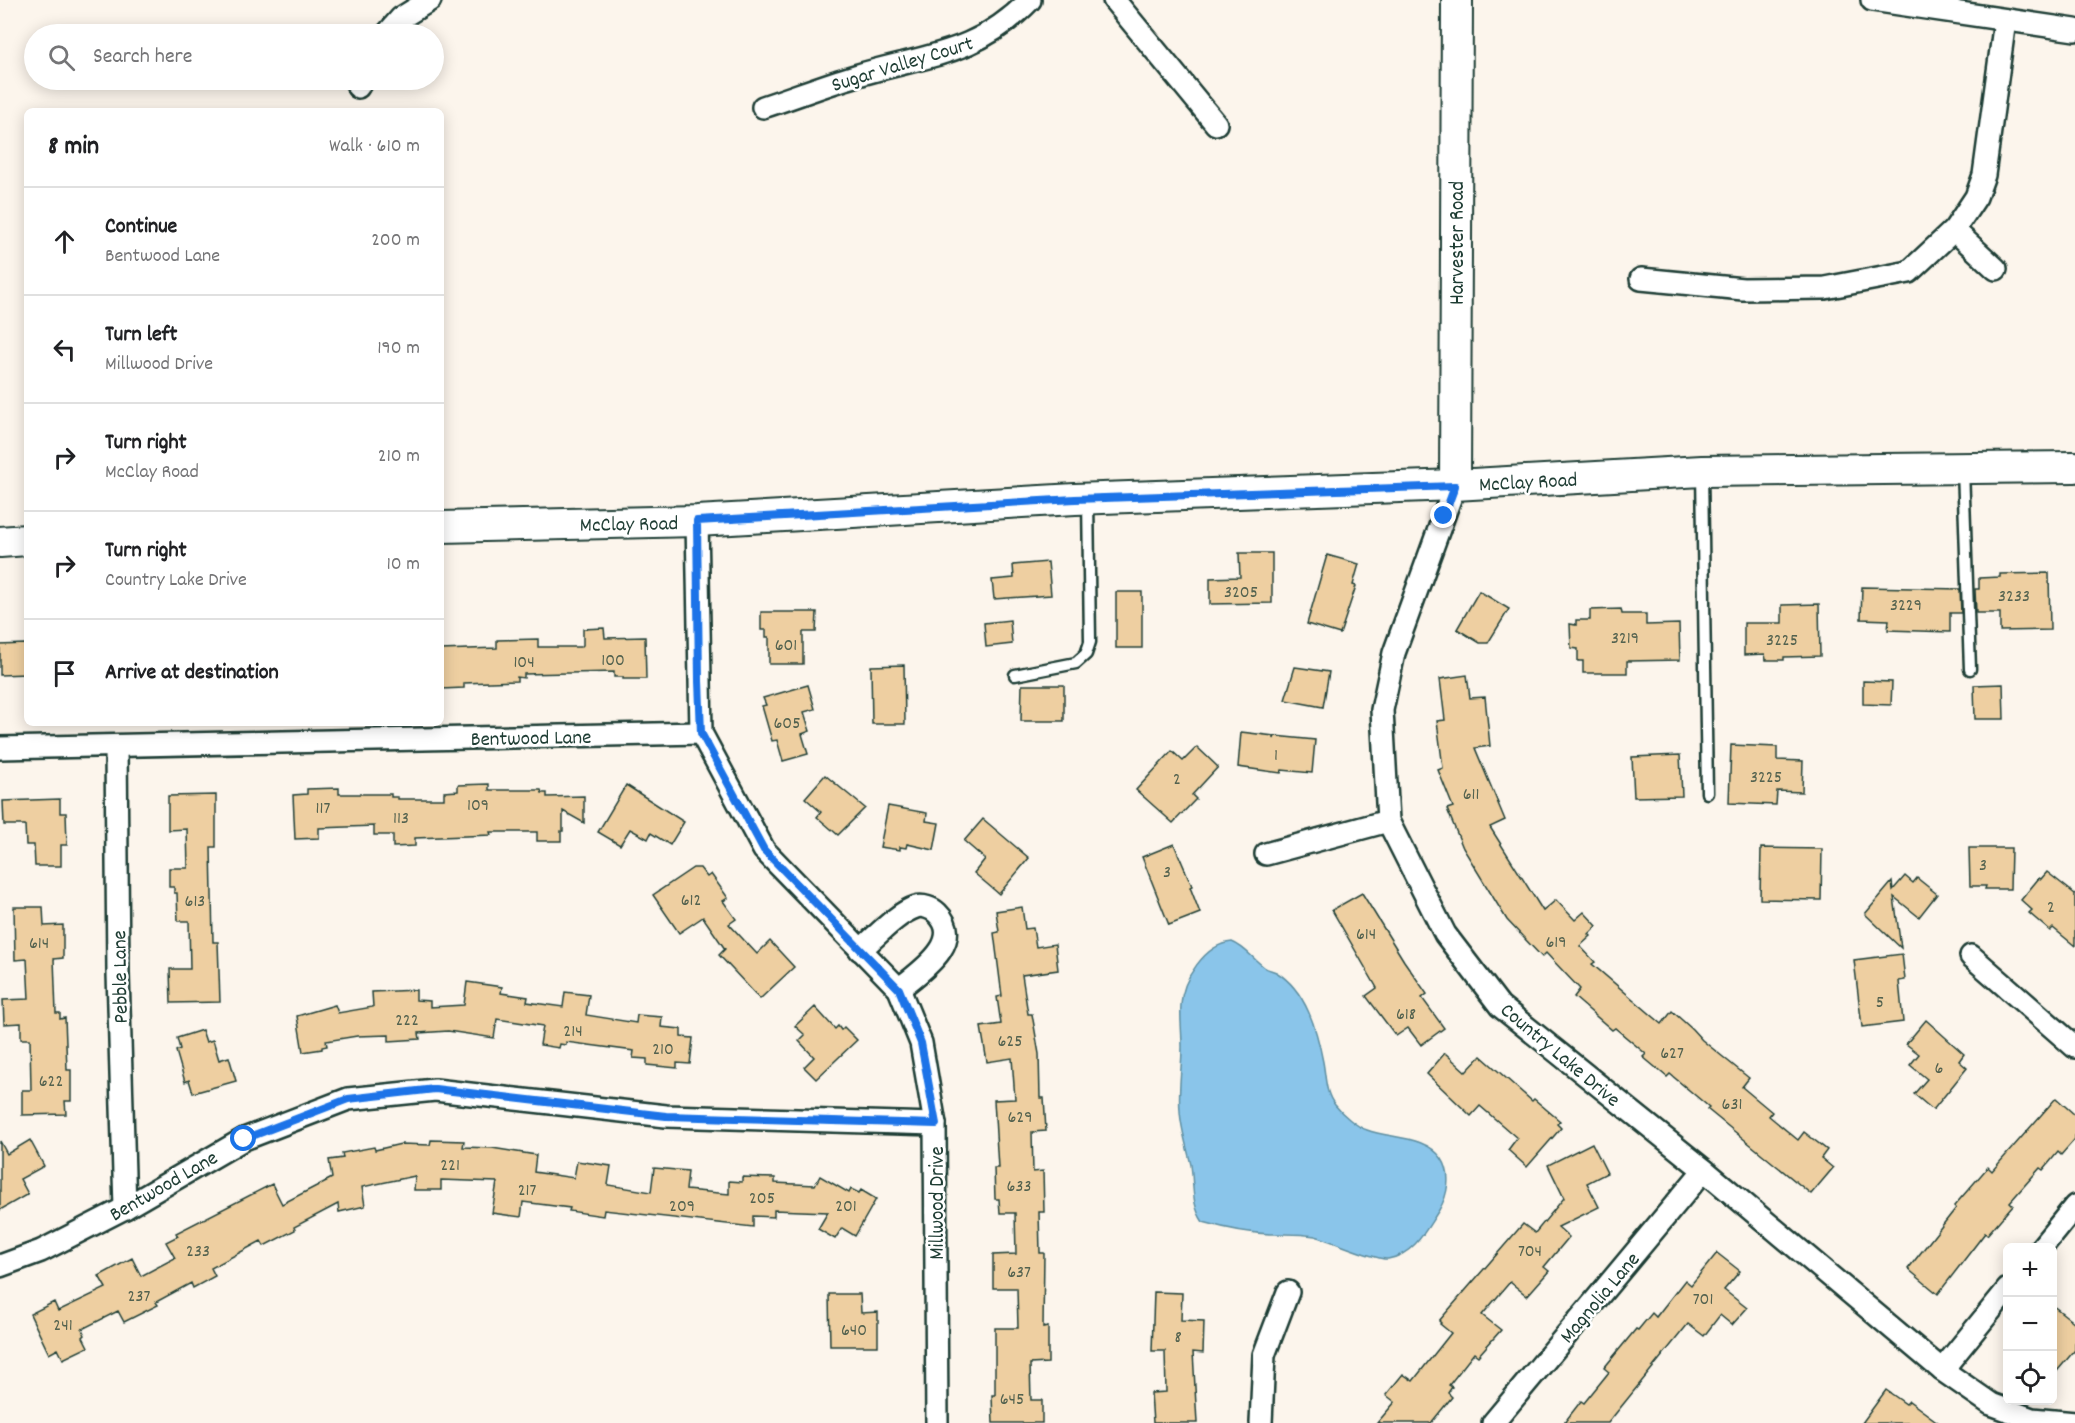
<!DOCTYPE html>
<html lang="en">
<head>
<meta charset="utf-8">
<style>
	:root { --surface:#fff; --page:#f2f2f2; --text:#202124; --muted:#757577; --line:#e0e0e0 }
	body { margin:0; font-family:Dekko,sans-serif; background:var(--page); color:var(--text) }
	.controls { position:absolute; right:18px; bottom:18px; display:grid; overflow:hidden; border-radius:9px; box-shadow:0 3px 15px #0003 }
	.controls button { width:54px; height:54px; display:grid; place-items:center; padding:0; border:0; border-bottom:2px solid var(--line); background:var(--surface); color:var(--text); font:30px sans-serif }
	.stop { position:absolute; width:18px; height:18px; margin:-14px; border:4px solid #1a73e8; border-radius:50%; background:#fff }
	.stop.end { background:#1a73e8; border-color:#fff; box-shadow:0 2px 6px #0008 }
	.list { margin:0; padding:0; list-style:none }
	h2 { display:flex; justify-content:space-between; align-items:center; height:78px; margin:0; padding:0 24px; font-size:26px }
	h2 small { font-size:20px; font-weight:400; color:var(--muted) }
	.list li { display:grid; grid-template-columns:39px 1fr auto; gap:18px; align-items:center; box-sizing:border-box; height:108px; padding:0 24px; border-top:2px solid var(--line) }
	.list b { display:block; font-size:22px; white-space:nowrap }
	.list p { margin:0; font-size:20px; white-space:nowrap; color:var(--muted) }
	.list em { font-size:20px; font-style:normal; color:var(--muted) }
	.icon { flex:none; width:33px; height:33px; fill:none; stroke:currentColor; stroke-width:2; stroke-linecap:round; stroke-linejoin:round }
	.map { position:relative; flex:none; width:2075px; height:1423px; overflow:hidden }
	.search { position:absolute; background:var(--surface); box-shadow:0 3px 15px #0003; left:24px; top:24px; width:420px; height:66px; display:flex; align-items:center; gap:15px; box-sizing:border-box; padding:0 21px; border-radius:33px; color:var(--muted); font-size:22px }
	.panel { position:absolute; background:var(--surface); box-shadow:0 3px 15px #0003; left:24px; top:108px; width:420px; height:618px; border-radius:9px }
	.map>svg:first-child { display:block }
	.water { fill:#8ac5ea; stroke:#5f8fa1; stroke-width:1.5 }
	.building { fill:#eecfa1; stroke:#1f3d34; stroke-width:1.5 }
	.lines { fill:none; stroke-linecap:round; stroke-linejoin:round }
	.service-casing { stroke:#1f3d34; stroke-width:15 }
	.minor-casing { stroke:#1f3d34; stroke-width:26 }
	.secondary-casing { stroke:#1f3d34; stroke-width:34 }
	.service { stroke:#fff; stroke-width:10 }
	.minor { stroke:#fff; stroke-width:21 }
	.secondary { stroke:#fff; stroke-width:30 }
	.route { stroke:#1a73e8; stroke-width:8 }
	.labels { text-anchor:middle; stroke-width:5; stroke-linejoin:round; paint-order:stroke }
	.number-label { font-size:18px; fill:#53624f }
	.street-label { font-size:21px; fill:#1f3d34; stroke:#fff }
</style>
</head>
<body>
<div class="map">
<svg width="2075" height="1423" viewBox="0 0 2075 1423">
	<rect width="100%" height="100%" fill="#fcf5ec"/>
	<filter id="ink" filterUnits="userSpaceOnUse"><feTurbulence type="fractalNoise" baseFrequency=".0167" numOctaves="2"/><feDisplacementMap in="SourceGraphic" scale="12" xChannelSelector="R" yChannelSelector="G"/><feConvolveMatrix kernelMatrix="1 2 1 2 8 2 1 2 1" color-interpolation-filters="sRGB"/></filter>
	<g filter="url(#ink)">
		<path class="water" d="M1232 942C1245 947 1253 959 1264 967 1268 970 1272 970 1276 972 1306 990 1317 1030 1323 1062 1326 1078 1325 1093 1335 1105 1342 1114 1357 1127 1367 1130 1390 1139 1426 1135 1442 1159 1452 1174 1448 1195 1439 1210 1426 1230 1414 1255 1388 1259 1377 1261 1330 1240 1315 1236 1299 1233 1285 1234 1270 1234 1247 1233 1224 1228 1203 1222 1191 1205 1194 1185 1191 1165 1187 1147 1181 1129 1180 1111 1178 1089 1182 1068 1182 1047 1182 1033 1180 1019 1181 1005 1182 980 1205 944 1232 942Z"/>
		<g class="building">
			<path d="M1239 553H1272V603L1210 604V578L1240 577Z"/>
			<path d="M1327 555 1359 564 1353 585 1356 586 1340 634 1307 624Z"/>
			<path d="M1048 562 1051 595 994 599 992 580 1014 578 1013 565Z"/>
			<path d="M2049 573 2050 630 2000 631V613H1976L1975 589H1979V578L2000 577V574Z"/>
			<path d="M1862 587 1960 589 1961 613H1950V632L1888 630 1889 620 1861 619Z"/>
			<path d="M1479 591 1509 609 1488 643H1480L1457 629Z"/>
			<rect x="1116" y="592" width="26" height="56"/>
			<path d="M1819 604 1820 656 1784 657V660H1766L1765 654 1744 655V623H1782V605Z"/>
			<path d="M1621 609 1622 614H1646V625L1679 624 1680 660 1627 661V673H1583V661H1578V649L1571 648 1570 624 1576 625V620H1590V610Z"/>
			<path d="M761 612H817L816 632H803V664H769V637H766V630H761Z"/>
			<path d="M1010 620 1012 644 986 647 984 623Z"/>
			<path d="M604 628 605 638 645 637 646 679H623V677H614V672L524 674V678L517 677V681L464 683V688L441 689V650L497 648V640L538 639V647H581L583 645V629Z"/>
			<path d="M25 644 26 674 0 675V645Z"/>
			<path d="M904 665 905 724H872L871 666Z"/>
			<path d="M1295 667 1329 672 1323 707 1285 700Z"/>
			<path d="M1467 675 1470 698 1485 697 1490 746 1475 748 1505 820 1490 827 1543 911 1556 900 1575 920 1584 912 1597 926 1589 934 1591 936 1580 946 1595 962 1592 964 1662 1024 1672 1011 1692 1029 1702 1040 1749 1078 1742 1087 1772 1112 1769 1116 1798 1140 1804 1132 1827 1150 1821 1158 1833 1168 1811 1194 1707 1109 1709 1107 1670 1074 1667 1077 1643 1057 1646 1054 1615 1028 1612 1030 1574 997 1580 989 1546 953 1542 957 1507 920 1463 848 1447 809 1453 807 1438 770 1443 768 1437 721 1445 720 1440 679Z"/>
			<path d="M1863 681 1892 682 1891 705 1863 704Z"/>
			<path d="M2003 684 2004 719H1975L1974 685Z"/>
			<path d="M808 685 815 709 804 712 810 731 802 734 808 754 783 761 777 740 772 741 762 706 766 705 763 698Z"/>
			<path d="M1022 685H1064V721H1021Z"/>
			<path d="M1241 732 1274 736V739L1275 736 1315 740 1312 773 1282 770 1281 773 1238 767Z"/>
			<path d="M1731 745 1777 747V760L1803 761 1802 792 1777 791 1776 805 1729 803Z"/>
			<path d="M1197 747 1218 767 1192 795 1196 799 1173 823 1136 790 1172 751 1183 761Z"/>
			<path d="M1680 755 1682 796 1634 797 1632 757Z"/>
			<path d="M825 775 865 808 838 835 817 817 821 812 805 798Z"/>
			<path d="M489 784V790H541L542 793H547V797L584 796V823L563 811V831H561V841H537V832H490L491 835 415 838V846L393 847V835H374V826L319 828V838L295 839 293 795 307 794V789L339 788V794H391V797H398V799H444V792L458 791V785Z"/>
			<path d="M626 785 684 822 670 845 651 833 648 839 630 829 620 845 598 832Z"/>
			<path d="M216 795V847H211L213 942H218L220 1002 171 1003 170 969H190L189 921H178L177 893H174V887H169V868H188L187 829 168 830V796Z"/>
			<path d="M60 799V813H66L67 845H61V866H35L34 845H26L25 825H4L3 801Z"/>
			<path d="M888 806 927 813 926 821 939 823 934 850 907 844 906 848 900 847V850L880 847Z"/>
			<path d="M983 819 1029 858 999 894 974 873 985 859 964 841Z"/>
			<path d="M1174 844 1192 886 1190 887 1200 913 1169 925 1142 857Z"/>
			<path d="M1761 848 1822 849 1821 900 1760 899Z"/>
			<path d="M1969 848H2011L2010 889H1985L1986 886H1970Z"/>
			<path d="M693 868H700L707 877 711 874 728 898 723 901 736 919 729 924 757 954 770 941 794 967 760 999 719 955 725 949 703 917 679 933 653 895Z"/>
			<path d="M2047 872 2075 894V946L2053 928 2050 931 2029 913 2032 910 2021 900 2039 878 2041 879Z"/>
			<path d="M1905 876 1913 883 1917 878 1937 894 1919 917 1894 897 1901 948 1865 914 1892 882 1893 890Z"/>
			<path d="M1362 893 1404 961 1427 994 1422 998 1444 1028 1421 1045 1408 1028 1396 1036 1366 996 1377 988 1332 910Z"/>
			<path d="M14 907H43L44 926 63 925V958L54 959 56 1013H60V1019L65 1018 67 1070H71V1101H65L66 1114 22 1115V1090H31L30 1039H21V1023L4 1024 3 1000 29 999 27 959 15 960Z"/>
			<path d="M1022 907 1025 929 1033 928 1036 947 1055 944 1058 970 1022 975 1028 1014H1032L1039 1054 1040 1098H1044L1046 1131 1032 1132 1033 1172 1043 1171 1044 1212H1039L1040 1253H1044L1043 1328 1048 1327V1363L1030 1364 1031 1400H1042V1423H993L992 1395H995V1328H1018L1017 1288H993V1255L1016 1254 1015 1213H1000L999 1199H995L994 1168H998L994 1100 1015 1099 1012 1058 987 1062 981 1027 1001 1024 997 997 1002 996 994 933 999 932 996 911Z"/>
			<path d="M1902 954 1905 980 1899 981 1903 1022 1862 1027 1854 960Z"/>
			<path d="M467 982 502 987 501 993 528 997 527 1002 563 1007 565 992 589 995 586 1015 636 1023 637 1015 662 1017 661 1027 681 1029V1037L693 1038 690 1064 677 1063V1068L647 1065V1059L633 1058 634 1051 566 1042V1045L560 1044 559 1048 540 1045 543 1026 497 1019 494 1038 448 1031 419 1033 420 1039 389 1041V1035L357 1036 326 1041 327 1046 322 1047V1049L303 1052 297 1016 335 1005 338 1013 373 1007 372 992 416 990V1000L430 1001V1007L464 1005Z"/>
			<path d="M815 1007 835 1029 838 1026 841 1030 844 1027 857 1040 816 1079 804 1067 814 1057 799 1041 805 1035 795 1026Z"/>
			<path d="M1926 1020 1964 1054 1959 1061 1967 1068 1933 1110 1914 1094 1927 1079 1910 1065 1919 1054 1906 1044Z"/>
			<path d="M202 1030 206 1042 213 1040 219 1060 229 1057 236 1081 193 1093 189 1080 185 1082 176 1051 180 1049 177 1038Z"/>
			<path d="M1445 1053 1466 1072 1481 1056 1532 1101 1534 1099 1560 1121 1557 1124 1561 1128 1527 1167 1508 1150 1517 1138 1480 1106 1471 1116 1427 1074Z"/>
			<path d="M2056 1098 2075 1115V1139L2061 1155 2058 1152 2043 1170 2040 1168 2010 1202 2013 1205 1987 1235 1985 1233 1938 1294 1908 1269 1956 1208 1954 1206 1988 1167 1992 1171Z"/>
			<path d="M30 1140 44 1166 20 1179 28 1194 0 1210V1141L7 1154Z"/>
			<path d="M431 1140 464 1141 463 1147 492 1148 536 1155 534 1172 574 1178 577 1161 611 1166 608 1185 651 1192 654 1168 688 1171 686 1190 729 1194V1181L742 1182V1177L775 1178V1183L815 1185 820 1176 849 1193 851 1189 859 1193 861 1190 876 1199 855 1236 842 1228 835 1239 818 1229 828 1212 774 1210V1217L753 1216V1227L604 1210 603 1216 569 1211 570 1208 523 1202 521 1217 492 1213 497 1182 441 1180V1190H414L415 1176 362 1187 365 1206 339 1212 338 1204 294 1227 295 1230 264 1246 261 1241 211 1268 215 1276 193 1288 191 1283 156 1302 158 1305 124 1322 118 1311 82 1329 85 1335 83 1337 88 1347 63 1359 58 1349 49 1354 30 1314 54 1302 58 1311 106 1288 99 1276 132 1258 141 1276 175 1258 166 1242 178 1236 176 1233 272 1184 282 1204 332 1178 329 1160 343 1158 342 1153 374 1147 375 1150 401 1144 430 1145Z"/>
			<path d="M1592 1143 1607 1173 1587 1183 1599 1207 1558 1227 1569 1237 1544 1267 1549 1271 1527 1296 1510 1282 1482 1315 1501 1330 1478 1356 1474 1353 1449 1385 1452 1387 1448 1393 1452 1397 1431 1423H1377L1395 1402 1386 1395 1403 1374 1413 1381 1451 1333 1440 1324 1441 1323 1439 1321 1523 1224 1535 1233 1564 1198 1548 1165Z"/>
			<path d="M1717 1253 1740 1271 1724 1290 1747 1308 1732 1325 1720 1315 1704 1336 1688 1324 1608 1423H1564L1581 1401 1584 1403 1609 1372 1604 1368 1636 1329 1638 1330 1652 1313 1656 1317 1685 1280 1691 1285Z"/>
			<path d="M1154 1292 1182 1293 1181 1320 1204 1321 1203 1353 1193 1352 1197 1423H1153L1151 1393 1166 1392 1165 1351H1152Z"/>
			<path d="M829 1294H860L861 1313 878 1312V1346H830Z"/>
			<path d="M2052 1305 2075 1323V1350L2052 1377Z"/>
			<path d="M1886 1390 1906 1404 1909 1401 1939 1423H1862Z"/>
		</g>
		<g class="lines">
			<g class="service-casing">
				<g id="service">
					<path d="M1963 469 1970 669"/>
					<path d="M1702 472 1707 793"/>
					<path d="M1015 675 1076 663 1086 654 1090 642 1088 499"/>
				</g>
			</g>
			<g class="minor-casing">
				<g id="minor">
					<path d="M1114 0 1216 124"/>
					<path d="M1872 0 2075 30"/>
					<path d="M387 34 401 18 430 0"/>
					<path d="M358 87 362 80"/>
					<path d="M763 107C794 97 824 85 855 76 924 55 976 56 1030 0"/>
					<path d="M1954 230 1996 269"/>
					<path d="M1641 279 1743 289 1825 288 1909 272 1954 230 1976 197 1984 175 2005 20"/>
					<path d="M1455 485 1394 653 1382 710 1388 821 1445 934 1500 1006 1704 1170 1942 1370 1991 1404 2032 1419 2075 1423"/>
					<path d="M697 521 701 733 764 850 899 989 921 1043 935 1124 937 1423"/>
					<path d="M116 746 118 973 125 1208"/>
					<path d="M0 748 701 733"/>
					<path d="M1266 854 1388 821"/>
					<path d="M860 950C875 938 897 913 916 907 923 905 932 908 937 913 967 942 918 973 899 989"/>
					<path d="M1971 956 2075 1047"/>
					<path d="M2041 1248 2075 1206"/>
					<path d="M0 1266 41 1251 125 1208 244 1139 348 1099 435 1090 666 1116 935 1124"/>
					<path d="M1942 1370 2008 1289"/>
					<path d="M1261 1423 1264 1355 1288 1292"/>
					<path d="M1493 1423 1704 1170"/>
				</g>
			</g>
			<g class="secondary-casing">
				<g id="secondary">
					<path d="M1455 485 1457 0"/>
					<path d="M441 527 697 521 1075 499 1455 485 1702 471 2075 467"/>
					<path d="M0 542 27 540"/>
				</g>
			</g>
			<use href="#service" class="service"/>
			<use href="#minor" class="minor"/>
			<use href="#secondary" class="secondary"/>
		</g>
	</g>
	<g class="lines" filter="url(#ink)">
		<path class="route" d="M244 1139 348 1099 435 1089 666 1116 936 1124 921 1043 899 989 764 850 701 733 699 681 697 521 1075 499 1455 486 1444 516"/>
	</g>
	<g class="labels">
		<g class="number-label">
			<text x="1241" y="597">3205</text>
			<text x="2014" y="601">3233</text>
			<text x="1906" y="610">3229</text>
			<text x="1625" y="643">3219</text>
			<text x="1782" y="645">3225</text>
			<text x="786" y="650">601</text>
			<text x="613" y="665">100</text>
			<text x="524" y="667">104</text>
			<text x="787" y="728">605</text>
			<text x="1276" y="760">1</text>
			<text x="1766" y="782">3225</text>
			<text x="1177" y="784">2</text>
			<text x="1471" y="799">611</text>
			<text x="478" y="810">109</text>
			<text x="323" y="813">117</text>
			<text x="401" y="823">113</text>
			<text x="1983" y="870">3</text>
			<text x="1167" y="877">3</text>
			<text x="691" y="905">612</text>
			<text x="195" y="906">613</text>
			<text x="2051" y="912">2</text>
			<text x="1366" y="939">614</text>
			<text x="1556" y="947">619</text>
			<text x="39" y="948">614</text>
			<text x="1880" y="1007">5</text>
			<text x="1406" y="1019">618</text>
			<text x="407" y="1025">222</text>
			<text x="573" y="1036">214</text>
			<text x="1010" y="1046">625</text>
			<text x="663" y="1054">210</text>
			<text x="1672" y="1058">627</text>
			<text x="1939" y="1073">6</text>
			<text x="51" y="1086">622</text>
			<text x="1732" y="1109">631</text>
			<text x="1020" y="1122">629</text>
			<text x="450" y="1170">221</text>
			<text x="1019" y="1191">633</text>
			<text x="527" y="1195">217</text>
			<text x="762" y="1203">205</text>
			<text x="682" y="1211">209</text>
			<text x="846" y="1211">201</text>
			<text x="198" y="1256">233</text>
			<text x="1530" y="1256">704</text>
			<text x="1019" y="1277">637</text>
			<text x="139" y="1301">237</text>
			<text x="1703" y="1304">701</text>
			<text x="63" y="1330">241</text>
			<text x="854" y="1335">640</text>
			<text x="1178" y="1342">8</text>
			<text x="1012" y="1404">645</text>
		</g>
		<g class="street-label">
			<text transform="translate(902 63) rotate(-17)" y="7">Sugar Valley Court</text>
			<text transform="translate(1456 243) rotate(-90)" y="7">Harvester Road</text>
			<text transform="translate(1528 481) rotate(-3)" y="7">McClay Road</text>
			<text transform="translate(629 523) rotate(-1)" y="7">McClay Road</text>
			<text transform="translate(531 737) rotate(-1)" y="7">Bentwood Lane</text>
			<text transform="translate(119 977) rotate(-91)" y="7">Pebble Lane</text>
			<text transform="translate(1561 1054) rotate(40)" y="7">Country Lake Drive</text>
			<text transform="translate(163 1185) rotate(-30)" y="7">Bentwood Lane</text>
			<text transform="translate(936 1203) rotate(-90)" y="7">Millwood Drive</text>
			<text transform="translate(1599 1297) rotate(-50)" y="7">Magnolia Lane</text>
		</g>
	</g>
</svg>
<div class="controls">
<button>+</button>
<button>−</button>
<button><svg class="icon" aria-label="locate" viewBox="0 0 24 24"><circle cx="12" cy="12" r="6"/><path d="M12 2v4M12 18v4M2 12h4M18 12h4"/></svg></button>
</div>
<div class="stop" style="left:244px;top:1139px"></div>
<div class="stop end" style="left:1444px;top:516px"></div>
<div class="search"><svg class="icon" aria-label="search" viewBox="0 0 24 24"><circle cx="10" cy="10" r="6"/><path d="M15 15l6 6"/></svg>Search here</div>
<section class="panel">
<h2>8 min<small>Walk · 610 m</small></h2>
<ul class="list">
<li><svg class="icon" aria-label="ahead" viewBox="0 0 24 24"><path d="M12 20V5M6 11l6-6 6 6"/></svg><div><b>Continue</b><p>Bentwood Lane</p></div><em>200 m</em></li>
<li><svg class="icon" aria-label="left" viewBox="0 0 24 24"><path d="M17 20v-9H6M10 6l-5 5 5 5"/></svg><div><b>Turn left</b><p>Millwood Drive</p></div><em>190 m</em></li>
<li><svg class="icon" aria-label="right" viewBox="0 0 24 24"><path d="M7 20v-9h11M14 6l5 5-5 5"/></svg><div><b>Turn right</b><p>McClay Road</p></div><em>210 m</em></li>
<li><svg class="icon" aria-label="right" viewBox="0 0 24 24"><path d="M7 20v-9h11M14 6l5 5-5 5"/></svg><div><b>Turn right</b><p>Country Lake Drive</p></div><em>10 m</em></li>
<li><svg class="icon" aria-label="arrive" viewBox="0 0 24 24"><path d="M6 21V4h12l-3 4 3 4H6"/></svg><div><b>Arrive at destination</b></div></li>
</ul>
</section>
</div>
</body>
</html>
